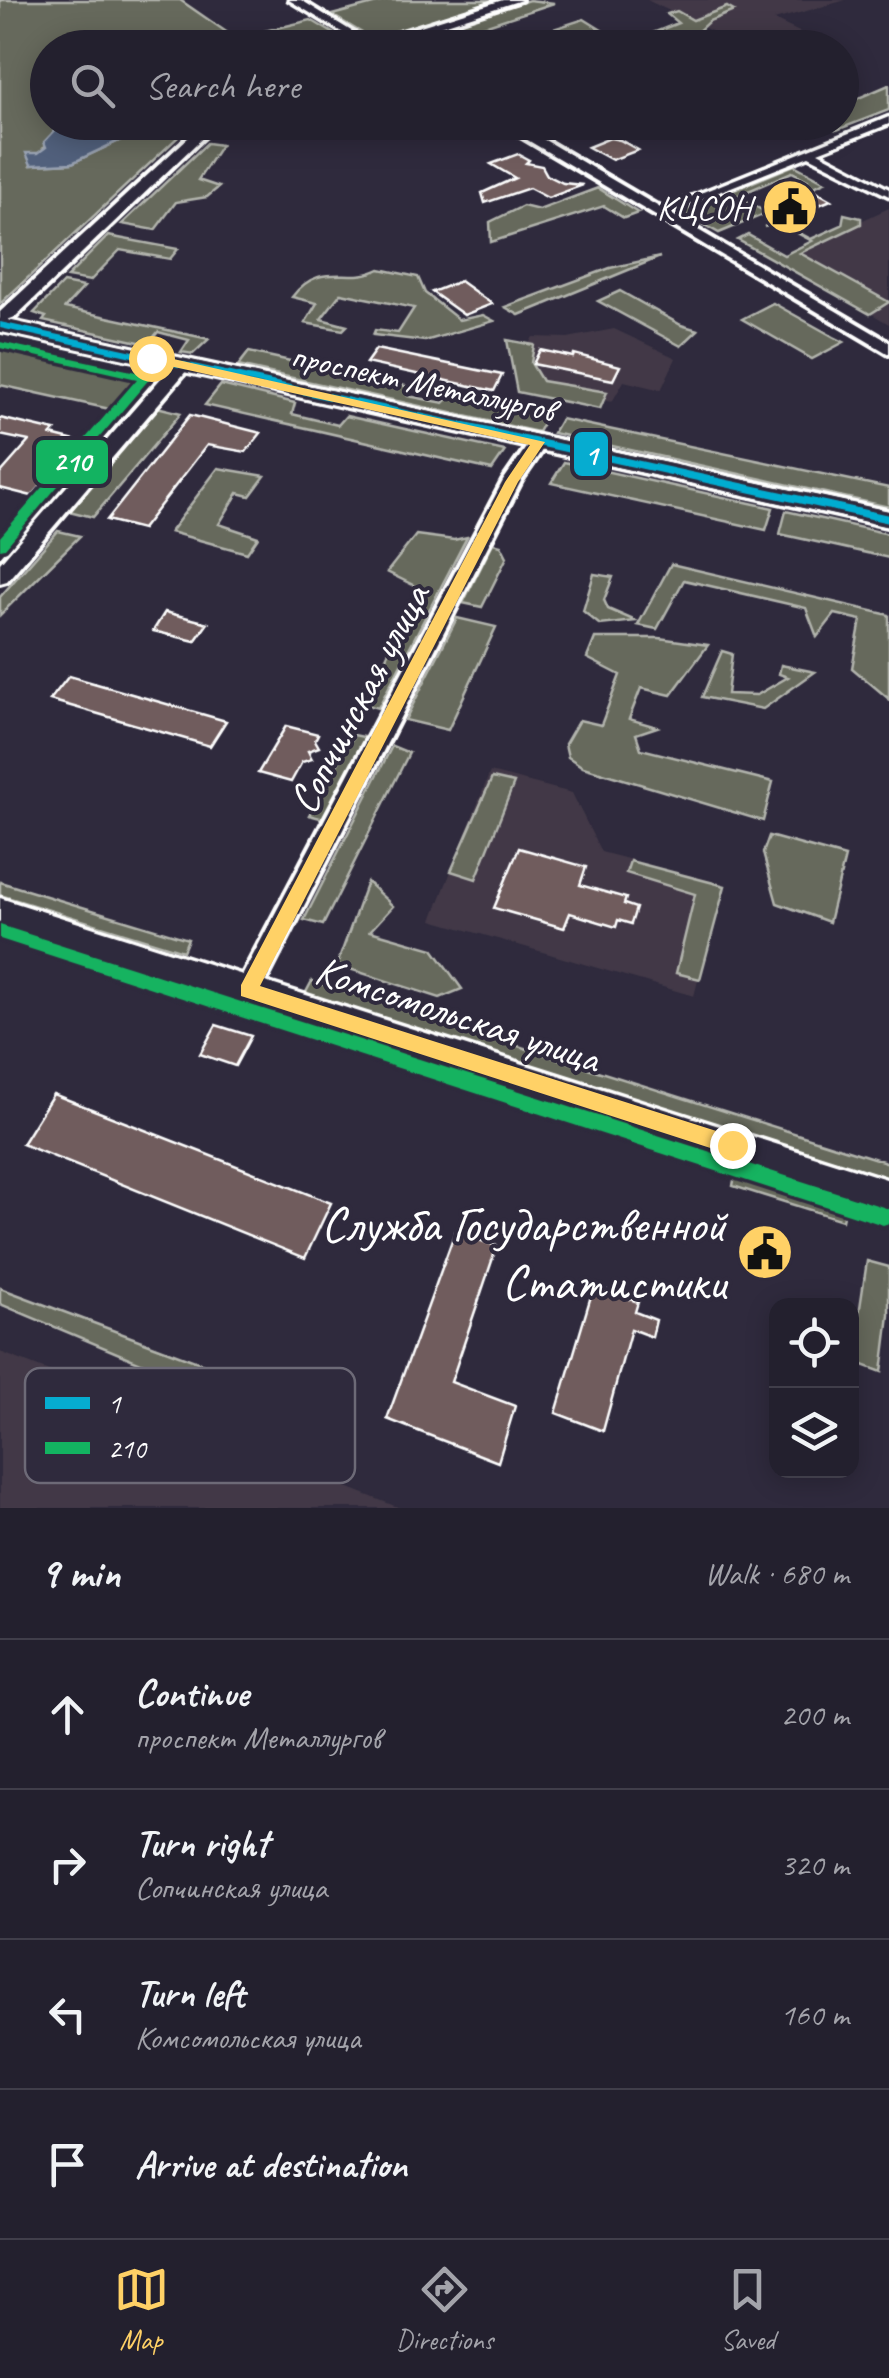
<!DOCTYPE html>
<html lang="en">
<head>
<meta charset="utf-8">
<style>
	:root { --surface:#23202e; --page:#2f2d3a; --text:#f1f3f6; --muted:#a3a3aa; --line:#403e4a; --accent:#ffd166 }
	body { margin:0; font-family:Caveat,sans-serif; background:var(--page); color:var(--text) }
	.controls { position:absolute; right:30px; bottom:30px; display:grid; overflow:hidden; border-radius:20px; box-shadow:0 5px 25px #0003 }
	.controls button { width:90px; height:90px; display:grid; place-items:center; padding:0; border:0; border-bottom:2px solid var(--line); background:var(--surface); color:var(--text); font:50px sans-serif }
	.stop { position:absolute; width:30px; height:30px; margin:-22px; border:8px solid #ffd166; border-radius:50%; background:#fff }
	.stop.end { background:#ffd166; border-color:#fff; box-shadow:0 2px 10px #0008 }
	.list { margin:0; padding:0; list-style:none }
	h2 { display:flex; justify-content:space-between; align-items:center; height:130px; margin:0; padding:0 40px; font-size:42px }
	h2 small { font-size:32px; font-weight:400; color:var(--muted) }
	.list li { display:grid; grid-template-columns:65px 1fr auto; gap:30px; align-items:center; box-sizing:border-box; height:150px; padding:0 40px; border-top:2px solid var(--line) }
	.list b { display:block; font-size:38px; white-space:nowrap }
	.list p { margin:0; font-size:32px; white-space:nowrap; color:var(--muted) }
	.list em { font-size:32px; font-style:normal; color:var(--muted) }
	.icon { flex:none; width:55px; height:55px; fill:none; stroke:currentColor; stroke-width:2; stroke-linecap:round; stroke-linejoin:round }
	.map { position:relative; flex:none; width:889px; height:1508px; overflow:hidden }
	.search { position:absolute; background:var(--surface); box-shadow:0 5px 25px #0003; left:30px; right:30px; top:30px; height:110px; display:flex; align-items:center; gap:25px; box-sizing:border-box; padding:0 35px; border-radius:55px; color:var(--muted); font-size:38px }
	.sheet { height:730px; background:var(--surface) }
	nav { display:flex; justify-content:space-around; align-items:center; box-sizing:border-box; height:140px; border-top:2px solid var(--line); background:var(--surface); font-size:28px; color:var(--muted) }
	nav a { display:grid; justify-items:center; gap:5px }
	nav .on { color:var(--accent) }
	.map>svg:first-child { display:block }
	.built { fill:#423947 }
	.green { fill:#66695b; stroke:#b2b4ad; stroke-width:2.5 }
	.water { fill:#51617b; stroke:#97a0b0; stroke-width:2.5 }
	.building { fill:#6f5b5d; stroke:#fff; stroke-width:2.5 }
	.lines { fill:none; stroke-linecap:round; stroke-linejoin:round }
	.minor-casing { stroke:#fff; stroke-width:7 }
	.tertiary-casing { stroke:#fff; stroke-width:8 }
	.primary-casing { stroke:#fff; stroke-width:7 }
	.minor { fill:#2f2a3d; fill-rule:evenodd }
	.tertiary { fill:#2f2a3d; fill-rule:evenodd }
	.primary { fill:#2f2a3d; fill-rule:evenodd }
	.bus-1-casing { stroke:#2f2a3d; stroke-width:7 }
	.bus-2-casing { stroke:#2f2a3d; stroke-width:7 }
	.bus-1 { fill:#06acd0; fill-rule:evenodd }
	.bus-2 { fill:#13b361; fill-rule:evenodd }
	.route { fill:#ffd166 }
	.labels { text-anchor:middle; stroke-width:8; stroke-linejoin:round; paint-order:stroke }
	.far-poi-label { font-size:35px; fill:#fff; stroke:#2f2a3d; text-anchor:end }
	.far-street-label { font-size:35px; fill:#fff; stroke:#2f2a3d }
	.street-label { font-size:42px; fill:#fff; stroke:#2f2a3d }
	.near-poi-label { font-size:50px; fill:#fff; stroke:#2f2a3d; text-anchor:end }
	.key { fill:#2f2a3d; stroke:#6d6a77; stroke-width:2.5 }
	.key-label { font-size:28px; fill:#fff }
	.line-badge { stroke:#2f2a3d; stroke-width:4 }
	.badge-label { font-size:28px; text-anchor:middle; font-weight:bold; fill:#fff }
</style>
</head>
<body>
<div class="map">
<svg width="889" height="1508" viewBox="0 0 889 1508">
	<rect width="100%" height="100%" fill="#2f2a3d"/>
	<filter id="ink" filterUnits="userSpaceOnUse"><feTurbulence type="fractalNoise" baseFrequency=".01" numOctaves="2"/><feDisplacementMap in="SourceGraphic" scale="20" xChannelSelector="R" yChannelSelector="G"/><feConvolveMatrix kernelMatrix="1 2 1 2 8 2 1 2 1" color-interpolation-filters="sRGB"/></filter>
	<g filter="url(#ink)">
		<g class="built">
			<path d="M647 0H846L774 20 814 39 792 48 744 47Z"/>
			<path d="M889 208V324L779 259Z"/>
			<path d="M614 329 676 358 661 390 624 381 612 402 529 385 521 357 533 337 568 338Z"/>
			<path d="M490 772 572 793 601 852 723 884 694 996 432 920Z"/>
			<path d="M0 1352 400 1508H0Z"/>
		</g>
		<g class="green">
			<path d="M0 0H180L235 38 311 20 351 44 340 48H48V122L62 123 31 165 72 163 142 130 193 123 0 304Z"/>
			<path d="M388 0H504L374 40 332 15Z"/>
			<path d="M529 0 554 3 429 44 434 47 382 46Z"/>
			<path d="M727 7 734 11 709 21 693 36H678L680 47H650L635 40 678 23 667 14 677 11 693 20Z"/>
			<path d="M584 19 621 42 605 48 498 47Z"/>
			<path d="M889 85V110L837 130 819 123 842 122V105Z"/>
			<path d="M207 143 221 145 198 180 219 187 207 197 176 202 155 230 122 224Z"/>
			<path d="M794 165 825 182 794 196 785 191 807 180 792 172 737 196 767 213 719 233 681 212Z"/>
			<path d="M598 188 638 213 624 218 604 206 491 242 490 222 523 206 539 210Z"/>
			<path d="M844 214 861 218V224L800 253 889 302 870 314 738 240 748 235 784 255 812 241 778 223 764 227 777 221 811 239 842 225Z"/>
			<path d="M108 236 178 249 170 259 120 250 90 281 67 277Z"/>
			<path d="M660 257 519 315 505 307 610 268Z"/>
			<path d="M380 269 418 277 425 293 459 320 483 315 494 321 425 341 373 335 375 330 398 333 414 308 341 293 321 319 347 326 343 330 305 323 317 303 292 297C320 259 350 285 380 269Z"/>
			<path d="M63 283 84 287 65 308 209 339 193 354 181 352 189 340 158 332 148 344 43 321 46 317 34 313Z"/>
			<path d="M620 291 681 325 698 330 681 346 598 301Z"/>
			<path d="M773 303 834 337 844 342 812 359 742 319Z"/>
			<path d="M507 340 534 345 531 363 542 381 607 392 600 409 517 392Z"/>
			<path d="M0 347 147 378 119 411 0 385Z"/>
			<path d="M249 352 410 387 408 396 444 403 451 396 547 416 538 432 238 366Z"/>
			<path d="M221 385 295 403 292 414 338 425 346 416 505 451 492 470 205 405Z"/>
			<path d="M157 407 181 413 93 517 69 511Z"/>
			<path d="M561 419 889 488V507L553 433Z"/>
			<path d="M564 462 773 508 766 530 551 483Z"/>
			<path d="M218 468 265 476 250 496 238 493 219 524 258 537 247 553 170 532Z"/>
			<path d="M786 511 889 534V558L780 534Z"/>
			<path d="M58 531 80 536 0 615V597Z"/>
			<path d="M416 535 454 540 467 537 378 708 356 702 366 681 375 680 419 588 387 572Z"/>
			<path d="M493 543 501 545 507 557 482 607 463 603Z"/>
			<path d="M671 564 889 615V699L852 668 861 620 835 614 817 637 806 608 684 580 657 629 638 625Z"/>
			<path d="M594 574 613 577 604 600 608 609 636 621 600 625 583 611Z"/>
			<path d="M457 618 496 627 448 730 405 720Z"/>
			<path d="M595 638H659L708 645 671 695 641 688 629 719 657 727 636 734 641 749 773 782 763 821 583 767 568 757 565 744 579 720 601 725 620 675 587 658Z"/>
			<path d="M722 651 732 654 727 694 757 695 788 677 779 674 781 665 815 672 763 709 702 697Z"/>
			<path d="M354 735 368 738 324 819 309 815Z"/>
			<path d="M392 746 409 753 323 925 304 920Z"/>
			<path d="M492 778 514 783 476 879 451 871Z"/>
			<path d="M769 836 845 857 829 922 777 903 763 853Z"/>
			<path d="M630 861 725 886 700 979 676 973 695 894 626 873Z"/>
			<path d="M0 882 188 939 183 951 0 895Z"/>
			<path d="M367 882 393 906 370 931 433 949 462 989 440 998 337 965Z"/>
			<path d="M312 981 889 1163V1185C844 1170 816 1146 766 1146L304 996Z"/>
			<path d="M735 1175 844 1210 842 1220 733 1186Z"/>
			<path d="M867 1261 889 1267V1315L882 1372 852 1361Z"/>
			<path d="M0 1288 251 1382 241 1405 0 1304Z"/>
		</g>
		<path class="water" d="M62 123 176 122V123L142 130 72 163 31 165 26 153H38L46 147 44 142Z"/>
		<g class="building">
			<path d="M610 138 620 140 638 150 612 160 588 147Z"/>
			<path d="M518 154 529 160 526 163 542 166 547 175 563 183 583 185 548 198 529 188 485 203 482 193 515 178 491 164Z"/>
			<path d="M813 190 831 200 787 218 769 208Z"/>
			<path d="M460 281 492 304 464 315 432 292Z"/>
			<path d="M376 349 502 375 494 391 366 363Z"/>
			<path d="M540 350 573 357 574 354 620 366 613 380 533 364Z"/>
			<path d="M190 415 261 433 246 452 207 445 142 529 107 520Z"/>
			<path d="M0 418 55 431 51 435 79 442 32 496 0 488V474L29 441 0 435Z"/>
			<path d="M165 612 208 623 195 641 153 631Z"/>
			<path d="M69 676 226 721 210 746 50 700Z"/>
			<path d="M286 726 318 734 315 740 319 747 308 751 312 759 302 762 291 782 258 773Z"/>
			<path d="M519 848 586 867 580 885 626 898 624 904 636 908 631 924 618 920 616 927 570 913 564 928 494 908Z"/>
			<path d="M216 1025 251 1036 235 1066 200 1054Z"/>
			<path d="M53 1094 331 1203 305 1258 22 1144Z"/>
			<path d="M455 1232 497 1246 451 1382 515 1406 498 1462 387 1419Z"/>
			<path d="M594 1286 638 1302 635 1312 656 1320 652 1337 631 1329 603 1431 556 1413Z"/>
		</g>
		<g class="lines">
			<g class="minor-casing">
				<g id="minor">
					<path d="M289 0H301L374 45 366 47Z"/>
					<path d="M889 117V124L818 152 889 189V196L809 156 661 215 651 213Z"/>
				</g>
			</g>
			<g class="tertiary-casing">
				<g id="tertiary">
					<path d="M503 0H521L372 48H351Z"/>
					<path d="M205 122H219L15 317 0 323V312Z"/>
					<path d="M497 122H514L889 342V354Z"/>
					<path d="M182 360 188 361V369L7 581 0 583V563L176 361Z"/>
					<path d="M538 438 547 443 521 481 257 998 248 1001 239 998 235 990 239 982 503 481 532 439Z"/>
				</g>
			</g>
			<g class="primary-casing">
				<g id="primary">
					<path d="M0 319 889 511V527L0 331Z"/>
					<path d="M0 898 889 1180V1214L0 924Z"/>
				</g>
			</g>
			<use href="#minor" class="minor"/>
			<use href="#tertiary" class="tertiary"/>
			<use href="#primary" class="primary"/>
			<g class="bus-1-casing">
				<path id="bus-1" d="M0 322 889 515V523L0 328Z"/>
			</g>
			<g class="bus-2-casing">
				<g id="bus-2">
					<path d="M0 342 145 374 151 377 5 548 0 549V537L137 379 0 348Z"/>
					<path d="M0 925 883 1207 889 1209V1223L883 1225 0 939Z"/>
				</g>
			</g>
			<use href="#bus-1" class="bus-1"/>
			<use href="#bus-2" class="bus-2"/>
		</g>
	</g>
	<path class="route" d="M151 354 545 442 518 482 260 986 732 1136 742 1145 739 1152 732 1155 241 996V985L505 482 530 445 147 361Z"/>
	<defs>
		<g id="civic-disc" transform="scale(2.875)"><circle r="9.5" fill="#ffd166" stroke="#2f2a3d"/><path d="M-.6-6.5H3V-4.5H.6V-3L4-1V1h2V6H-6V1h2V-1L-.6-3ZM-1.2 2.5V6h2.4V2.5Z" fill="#111"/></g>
	</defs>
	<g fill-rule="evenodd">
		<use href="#civic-disc" x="790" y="207"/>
		<use href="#civic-disc" x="765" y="1252"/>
	</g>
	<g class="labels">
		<g class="far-poi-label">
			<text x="751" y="219">КЦСОН</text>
		</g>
		<g class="far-street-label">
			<text transform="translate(423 382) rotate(12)" y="12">проспект Металлургов</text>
		</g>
		<g class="street-label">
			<text transform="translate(358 698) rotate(-62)" y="15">Сопчинская улица</text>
			<text transform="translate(458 1013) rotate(18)" y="15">Комсомольская улица</text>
		</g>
		<g class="near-poi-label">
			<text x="726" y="1241">Служба Государственной<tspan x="726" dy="58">Статистики</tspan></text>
		</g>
	</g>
	<rect x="25" y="1368" width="330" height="115" rx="15" class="key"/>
	<rect x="45" y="1397" width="45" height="12" fill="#06acd0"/>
	<rect x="45" y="1442" width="45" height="12" fill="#13b361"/>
	<g class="key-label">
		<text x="108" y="1413">1</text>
		<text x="108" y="1458">210</text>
	</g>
	<g class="line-badge">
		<rect x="572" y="430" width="38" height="48" rx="10" fill="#06acd0"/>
		<rect x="34" y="438" width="76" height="48" rx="10" fill="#13b361"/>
	</g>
	<g class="badge-label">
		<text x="591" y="464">1</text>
		<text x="72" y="471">210</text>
	</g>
</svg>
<div class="controls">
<button><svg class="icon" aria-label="locate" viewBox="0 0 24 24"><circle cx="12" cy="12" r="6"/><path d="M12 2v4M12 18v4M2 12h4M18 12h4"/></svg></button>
<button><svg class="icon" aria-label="layers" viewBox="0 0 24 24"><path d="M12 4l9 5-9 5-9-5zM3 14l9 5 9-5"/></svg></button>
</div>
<div class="stop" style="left:151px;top:358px"></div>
<div class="stop end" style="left:732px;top:1145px"></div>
<div class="search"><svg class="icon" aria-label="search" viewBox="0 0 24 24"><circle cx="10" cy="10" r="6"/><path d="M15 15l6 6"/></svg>Search here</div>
</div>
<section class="sheet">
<h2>9 min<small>Walk · 680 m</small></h2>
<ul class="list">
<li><svg class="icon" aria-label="ahead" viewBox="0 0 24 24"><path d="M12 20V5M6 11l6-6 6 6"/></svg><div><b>Continue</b><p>проспект Металлургов</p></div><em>200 m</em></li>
<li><svg class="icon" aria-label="right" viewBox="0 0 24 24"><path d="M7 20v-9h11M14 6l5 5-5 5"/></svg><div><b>Turn right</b><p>Сопчинская улица</p></div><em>320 m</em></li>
<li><svg class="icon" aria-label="left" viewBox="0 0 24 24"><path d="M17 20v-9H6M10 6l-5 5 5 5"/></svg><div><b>Turn left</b><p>Комсомольская улица</p></div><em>160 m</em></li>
<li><svg class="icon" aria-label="arrive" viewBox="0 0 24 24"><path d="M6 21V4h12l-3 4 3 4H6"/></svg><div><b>Arrive at destination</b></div></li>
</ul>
</section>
<nav>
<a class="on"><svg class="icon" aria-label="map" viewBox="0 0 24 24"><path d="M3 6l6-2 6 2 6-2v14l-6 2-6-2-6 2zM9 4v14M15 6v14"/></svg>Map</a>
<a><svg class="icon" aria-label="directions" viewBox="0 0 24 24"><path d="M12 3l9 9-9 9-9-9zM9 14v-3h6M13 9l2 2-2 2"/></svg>Directions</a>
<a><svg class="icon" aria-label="saved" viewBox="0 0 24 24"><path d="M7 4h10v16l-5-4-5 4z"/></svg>Saved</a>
</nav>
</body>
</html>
